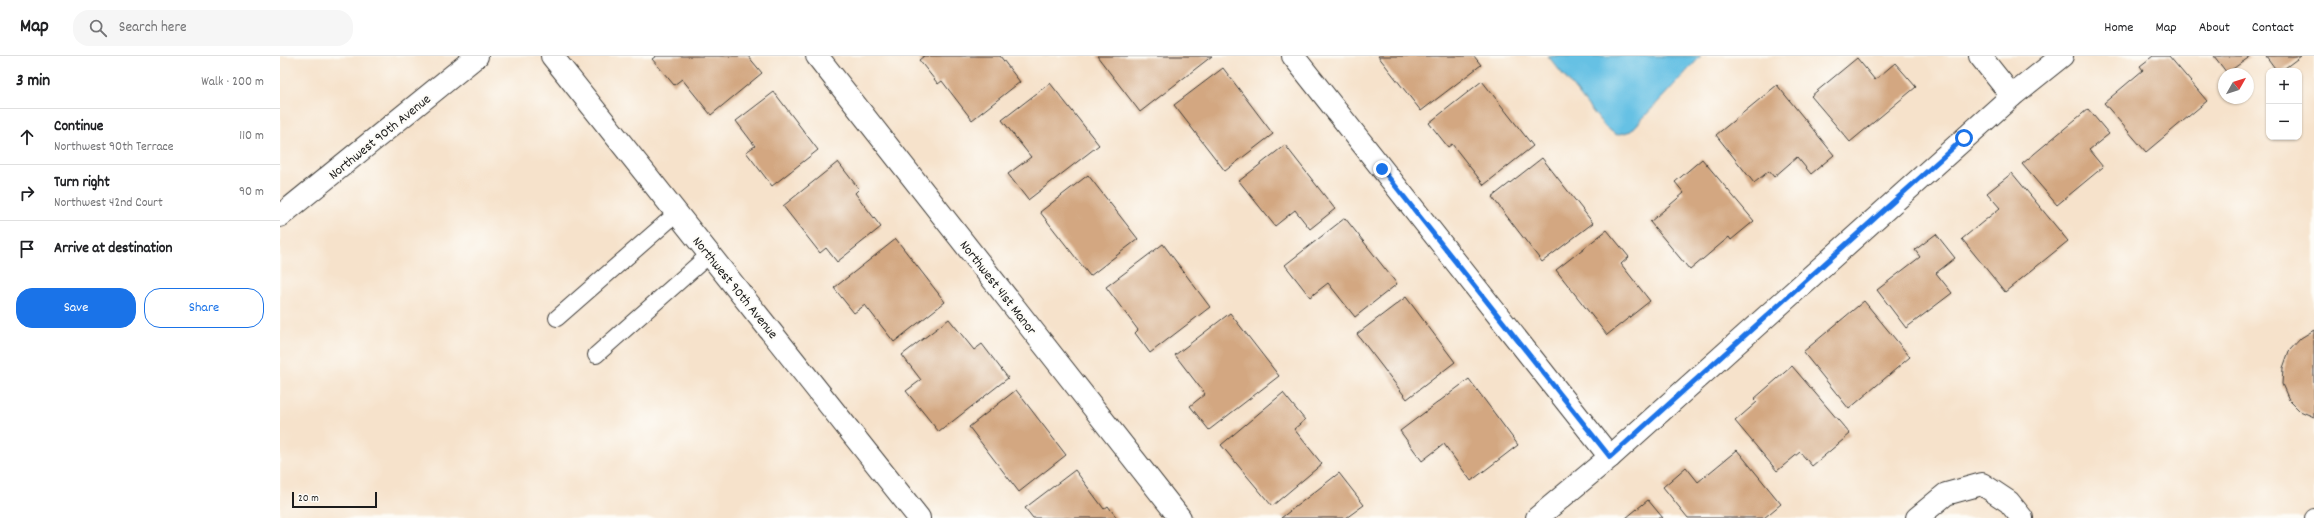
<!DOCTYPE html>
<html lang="en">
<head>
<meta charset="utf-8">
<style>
	:root { --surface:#fff; --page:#f6f6f6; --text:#202124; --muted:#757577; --line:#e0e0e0; --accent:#1a73e8 }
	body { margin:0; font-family:Dekko,sans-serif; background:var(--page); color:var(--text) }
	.controls { position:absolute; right:12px; top:12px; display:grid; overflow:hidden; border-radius:8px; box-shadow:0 1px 3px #0004 }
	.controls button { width:36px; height:36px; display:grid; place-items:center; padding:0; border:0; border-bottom:1px solid var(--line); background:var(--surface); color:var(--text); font:20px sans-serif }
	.compass { position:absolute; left:1938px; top:12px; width:36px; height:36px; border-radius:50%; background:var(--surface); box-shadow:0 1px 3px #0004; rotate:51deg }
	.scale { position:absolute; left:12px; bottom:10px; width:85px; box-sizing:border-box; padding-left:4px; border:2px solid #1c1c1c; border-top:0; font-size:11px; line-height:14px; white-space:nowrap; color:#1c1c1c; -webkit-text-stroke:3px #fdfcf7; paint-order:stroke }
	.stop { position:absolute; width:12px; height:12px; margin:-9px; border:3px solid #1a73e8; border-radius:50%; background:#fff }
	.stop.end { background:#1a73e8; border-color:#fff; box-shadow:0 1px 4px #0008 }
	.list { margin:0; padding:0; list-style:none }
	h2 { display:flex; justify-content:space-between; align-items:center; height:52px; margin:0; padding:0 16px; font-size:17px }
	h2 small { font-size:13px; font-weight:400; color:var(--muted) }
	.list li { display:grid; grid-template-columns:26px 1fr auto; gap:12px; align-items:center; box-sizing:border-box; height:56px; padding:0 16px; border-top:1px solid var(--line) }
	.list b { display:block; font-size:15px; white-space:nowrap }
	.list p { margin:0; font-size:13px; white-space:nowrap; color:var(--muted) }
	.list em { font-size:13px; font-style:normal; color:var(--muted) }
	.actions { display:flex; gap:8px; padding:12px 16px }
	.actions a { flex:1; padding:9px 0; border:1px solid var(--accent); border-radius:16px; text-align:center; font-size:14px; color:var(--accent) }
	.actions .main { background:var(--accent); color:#fff }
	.icon { flex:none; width:22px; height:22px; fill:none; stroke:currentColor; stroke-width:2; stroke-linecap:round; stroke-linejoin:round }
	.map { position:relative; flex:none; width:2034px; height:462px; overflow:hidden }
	header { display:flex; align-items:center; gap:24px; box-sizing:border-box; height:56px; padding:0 20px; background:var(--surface); border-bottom:1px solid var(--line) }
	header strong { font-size:19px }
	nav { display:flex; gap:22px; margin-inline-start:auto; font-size:14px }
	.search { width:280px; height:36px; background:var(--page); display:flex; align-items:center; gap:10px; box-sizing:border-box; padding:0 14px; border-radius:16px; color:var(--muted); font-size:15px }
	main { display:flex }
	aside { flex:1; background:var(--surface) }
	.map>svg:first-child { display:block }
	.water { fill:#66c1e4; stroke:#416e80 }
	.building { fill:#d3a781 }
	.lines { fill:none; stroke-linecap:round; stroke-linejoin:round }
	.lane-casing { stroke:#3d3a36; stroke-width:18 }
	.street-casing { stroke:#3d3a36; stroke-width:24 }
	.lane { stroke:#fff; stroke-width:16 }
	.street { stroke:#fff; stroke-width:22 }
	.route { stroke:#1a73e8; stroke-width:5 }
	.labels { text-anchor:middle; stroke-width:4; stroke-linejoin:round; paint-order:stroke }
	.street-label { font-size:14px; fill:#1c1c1c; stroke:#fdfcf7 }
</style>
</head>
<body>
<header>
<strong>Map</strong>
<div class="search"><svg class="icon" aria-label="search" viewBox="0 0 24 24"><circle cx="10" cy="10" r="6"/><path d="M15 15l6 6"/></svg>Search here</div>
<nav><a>Home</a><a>Map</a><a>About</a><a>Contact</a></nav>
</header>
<main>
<aside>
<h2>3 min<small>Walk · 200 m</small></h2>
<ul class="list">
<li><svg class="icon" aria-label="ahead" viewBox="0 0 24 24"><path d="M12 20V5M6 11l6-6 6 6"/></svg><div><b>Continue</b><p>Northwest 90th Terrace</p></div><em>110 m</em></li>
<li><svg class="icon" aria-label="right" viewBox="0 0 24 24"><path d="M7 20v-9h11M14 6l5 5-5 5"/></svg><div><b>Turn right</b><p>Northwest 42nd Court</p></div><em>90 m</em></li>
<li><svg class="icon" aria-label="arrive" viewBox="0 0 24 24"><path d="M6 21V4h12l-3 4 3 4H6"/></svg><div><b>Arrive at destination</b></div></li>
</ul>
<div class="actions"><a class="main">Save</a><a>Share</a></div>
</aside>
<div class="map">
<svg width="2034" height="462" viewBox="0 0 2034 462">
	<rect width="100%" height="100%" fill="#fdfcf7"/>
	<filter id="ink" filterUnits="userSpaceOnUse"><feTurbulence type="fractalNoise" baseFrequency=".025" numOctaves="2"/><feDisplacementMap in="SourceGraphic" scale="8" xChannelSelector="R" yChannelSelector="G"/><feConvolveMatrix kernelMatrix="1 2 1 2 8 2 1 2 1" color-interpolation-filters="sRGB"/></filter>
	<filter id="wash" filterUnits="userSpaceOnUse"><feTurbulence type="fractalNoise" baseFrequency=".012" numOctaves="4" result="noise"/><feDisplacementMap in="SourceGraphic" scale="16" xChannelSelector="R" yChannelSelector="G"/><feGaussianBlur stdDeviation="0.9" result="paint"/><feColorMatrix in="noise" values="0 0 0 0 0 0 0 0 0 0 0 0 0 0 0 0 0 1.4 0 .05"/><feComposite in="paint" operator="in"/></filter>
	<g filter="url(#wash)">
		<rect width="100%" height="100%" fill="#f6e2cb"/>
		<path class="water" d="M1268 0H1421L1351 75 1337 79 1326 72Z"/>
		<g id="blocks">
			<g class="building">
				<path d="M376 0H468L482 17 431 59 402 23 394 29 372 3Z"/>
				<path d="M644 0H720L740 26 692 64 662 25 658 28 639 4Z"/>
				<path d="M817 0H932L860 56Z"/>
				<path d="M1098 0H1194L1201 9 1141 55Z"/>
				<path d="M1873 0H1889L1927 45 1866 96 1824 47 1863 14 1860 10Z"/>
				<path d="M1934 0H1971L1947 17Z"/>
				<path d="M1986 0H2021L2001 15H1997Z"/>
				<path d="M1577 2 1595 24 1615 7 1636 31 1570 86 1531 40Z"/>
				<path d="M943 12 993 78 945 115 894 49Z"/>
				<path d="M1202 25 1253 90 1204 129 1172 88 1168 91 1149 67Z"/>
				<path d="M770 27 819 89 748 144 728 118 751 101 722 64Z"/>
				<path d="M1497 29 1554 99 1531 118 1517 101 1494 121 1489 115 1474 127 1436 79Z"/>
				<path d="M494 36 538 94 492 130 466 96 475 90 456 65Z"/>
				<path d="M1808 53 1829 78 1809 94 1823 111 1777 149 1742 108Z"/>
				<path d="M1005 89 1055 153 1030 173 1015 154 995 170 959 125Z"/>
				<path d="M1262 102 1313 167 1262 206 1212 141Z"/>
				<path d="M1422 103 1474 165 1451 184 1449 181 1410 214 1370 166 1404 137 1395 126Z"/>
				<path d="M558 106 579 133 575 137 601 171 557 206 546 192 540 197 503 150Z"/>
				<path d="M1732 117 1788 185 1725 236 1682 183 1720 152 1707 137Z"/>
				<path d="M808 119 858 183 810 220 760 156Z"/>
				<path d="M1065 162 1117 228 1075 261 1048 227 1030 241 1005 209Z"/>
				<path d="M1327 174 1349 201 1341 208 1370 245 1327 279 1276 214Z"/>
				<path d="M1656 178 1675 202 1656 217 1672 237 1626 272 1597 234 1640 201 1635 194Z"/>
				<path d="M616 183 665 246 614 286 585 249 574 257 554 232Z"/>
				<path d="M883 188 930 251 870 297 855 277 858 274 826 231Z"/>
				<path d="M1126 241 1175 306 1127 343 1077 278Z"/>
				<path d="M1584 245 1630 301 1569 353 1523 296Z"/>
				<path d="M950 257 999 320 929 374 910 350 925 338 895 299Z"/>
				<path d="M669 263 694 294 702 288 728 322 659 376 626 335 641 324 622 299Z"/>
				<path d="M2034 274V361L2020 355 2009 344 2002 328 2003 312 2009 295 2021 282Z"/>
				<path d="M1512 310 1570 378 1532 410 1520 396 1497 415 1455 365 1477 346 1474 343Z"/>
				<path d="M1189 323 1238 389 1191 425 1164 388 1142 405 1120 375Z"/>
				<path d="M736 334 786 399 739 436 689 371Z"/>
				<path d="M1003 337 1025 364 1014 373 1042 408 992 450 941 389Z"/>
				<path d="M1457 394 1501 448 1484 462H1408L1383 431 1406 411 1418 426Z"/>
				<path d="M795 414 824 453 828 450 837 462H753L745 452Z"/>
				<path d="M1059 417 1084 449 1066 462H1001Z"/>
				<path d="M1368 444 1383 462H1346Z"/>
			</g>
		</g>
	</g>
	<g filter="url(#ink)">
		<use href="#blocks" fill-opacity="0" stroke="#3d3a36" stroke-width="1"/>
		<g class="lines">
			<g class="lane-casing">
				<g id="lane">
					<path d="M277 262 397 157"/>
					<path d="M316 299 430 198"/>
					<path d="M2033 462 2034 461"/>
				</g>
			</g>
			<g class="street-casing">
				<g id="street">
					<path d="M272 0 639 462"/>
					<path d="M537 0 900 462"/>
					<path d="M1013 0 1330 401"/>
					<path d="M1700 0 1732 40"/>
					<path d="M0 160 197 0"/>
					<path d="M1257 462 1330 401 1732 40 1782 0"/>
					<path d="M1637 462 1666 438 1702 428 1729 446 1742 462"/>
				</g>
			</g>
			<use href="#lane" class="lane"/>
			<use href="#street" class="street"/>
		</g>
	</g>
	<g class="lines" filter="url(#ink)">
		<path class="route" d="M1102 113 1330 401 1684 82"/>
	</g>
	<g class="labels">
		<g class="street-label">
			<text transform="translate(99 80) rotate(-39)" y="5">Northwest 90th Avenue</text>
			<text transform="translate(456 231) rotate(51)" y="5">Northwest 90th Avenue</text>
			<text transform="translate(719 231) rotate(52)" y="5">Northwest 41st Manor</text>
		</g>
	</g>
</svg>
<div class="controls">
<button>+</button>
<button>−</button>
</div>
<svg class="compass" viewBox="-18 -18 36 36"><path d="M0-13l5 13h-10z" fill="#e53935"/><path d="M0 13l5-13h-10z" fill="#757577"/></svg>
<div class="scale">20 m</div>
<div class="stop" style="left:1684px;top:82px"></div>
<div class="stop end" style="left:1102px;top:113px"></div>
</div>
</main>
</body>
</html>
